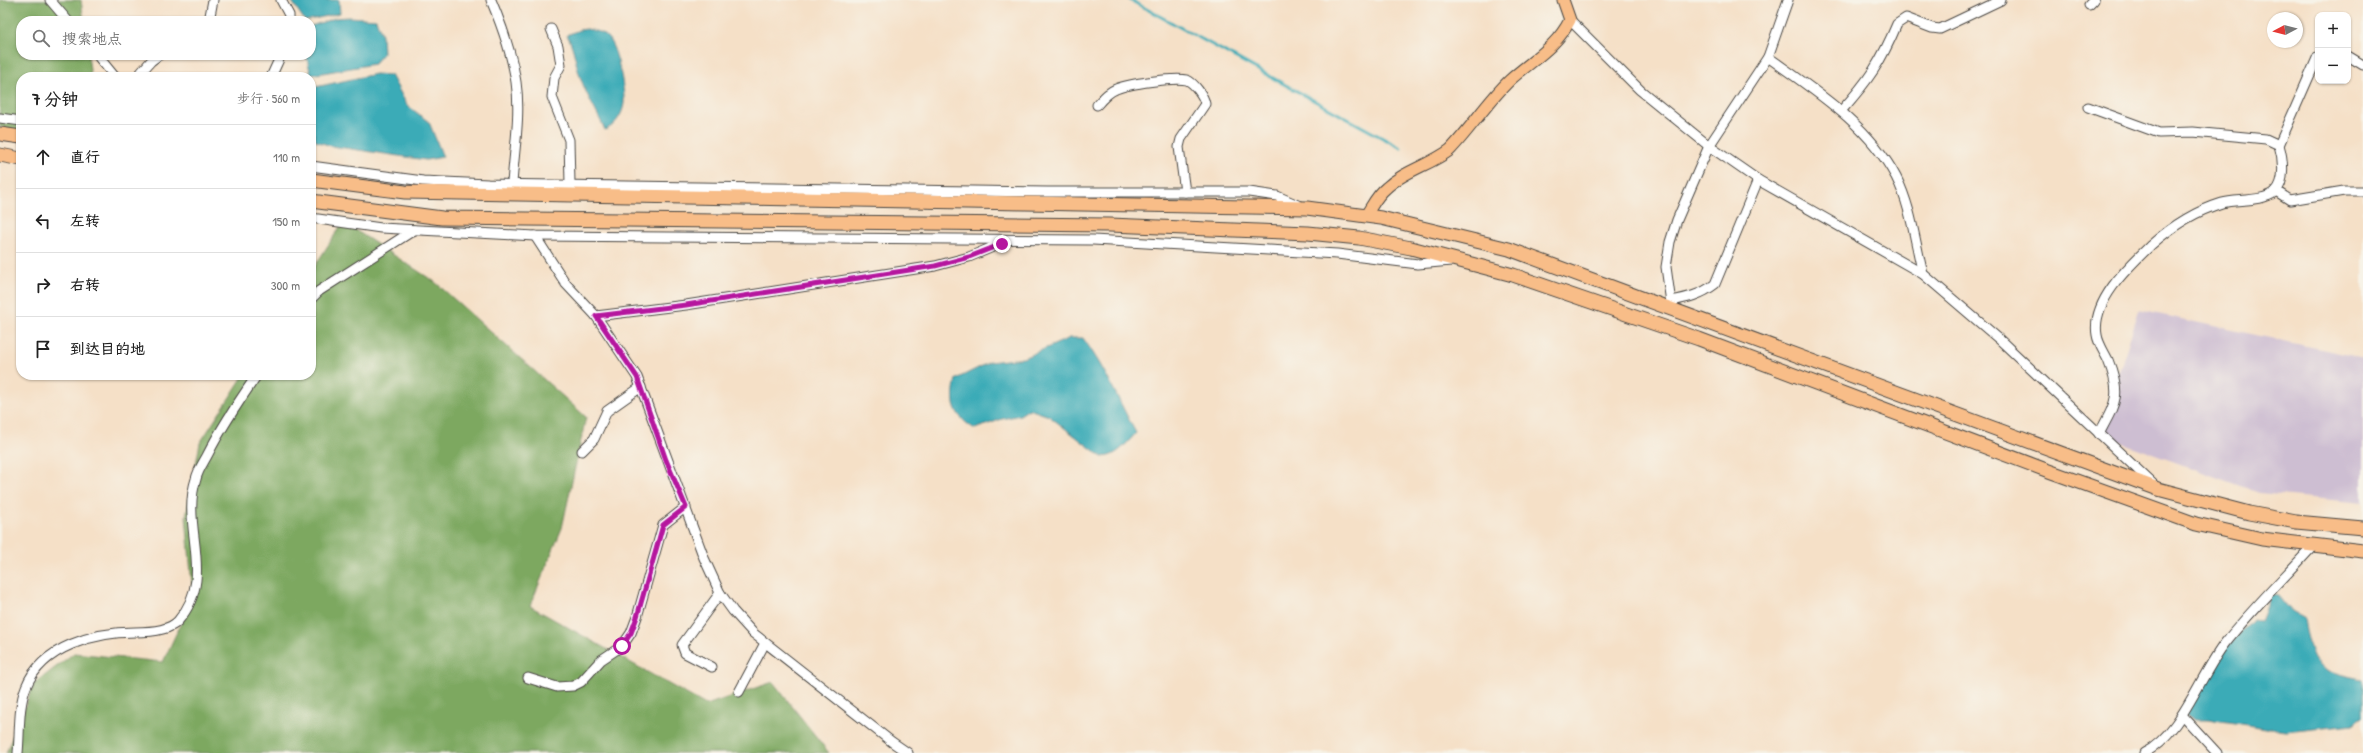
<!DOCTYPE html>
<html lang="zh">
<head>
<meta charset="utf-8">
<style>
	:root { --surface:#fff; --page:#f2f2f2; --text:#222; --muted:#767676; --line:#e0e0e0 }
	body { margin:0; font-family:"Patrick Hand","LXGW WenKai TC",sans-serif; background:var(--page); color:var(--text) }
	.controls { position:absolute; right:12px; top:12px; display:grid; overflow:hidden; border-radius:8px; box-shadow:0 1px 3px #0004 }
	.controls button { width:36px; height:36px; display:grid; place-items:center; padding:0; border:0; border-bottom:1px solid var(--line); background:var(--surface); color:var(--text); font:20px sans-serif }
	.compass { position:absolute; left:2267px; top:12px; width:36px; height:36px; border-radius:50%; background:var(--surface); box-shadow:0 1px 3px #0004; rotate:263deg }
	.stop { position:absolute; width:12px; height:12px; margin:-9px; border:3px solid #b5179e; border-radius:50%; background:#fff }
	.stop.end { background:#b5179e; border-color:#fff; box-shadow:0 1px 4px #0008 }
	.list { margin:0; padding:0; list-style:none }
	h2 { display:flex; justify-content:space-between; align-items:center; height:52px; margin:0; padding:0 16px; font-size:17px }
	h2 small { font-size:13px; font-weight:400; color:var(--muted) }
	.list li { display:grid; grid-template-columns:26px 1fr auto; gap:12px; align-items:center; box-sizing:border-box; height:64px; padding:0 16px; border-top:1px solid var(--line) }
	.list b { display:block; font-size:15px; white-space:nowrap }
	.list em { font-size:13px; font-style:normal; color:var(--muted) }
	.icon { flex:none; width:22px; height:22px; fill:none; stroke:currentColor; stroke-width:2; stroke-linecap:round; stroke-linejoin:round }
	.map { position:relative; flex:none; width:2363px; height:753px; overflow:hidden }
	.search { position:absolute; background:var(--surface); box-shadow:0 1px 3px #0004; left:16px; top:16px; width:300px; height:44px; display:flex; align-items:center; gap:10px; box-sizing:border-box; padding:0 14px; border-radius:16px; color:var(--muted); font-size:15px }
	.panel { position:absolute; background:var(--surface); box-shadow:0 1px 3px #0004; left:16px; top:72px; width:300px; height:308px; border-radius:16px }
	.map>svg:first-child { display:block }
	.industrial { fill:#cdbed2 }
	.forest { fill:#7da860; stroke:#546a46 }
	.water { fill:#3aabb7; stroke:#326b71 }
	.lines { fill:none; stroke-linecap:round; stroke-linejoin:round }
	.stream { stroke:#3aabb7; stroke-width:3 }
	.minor-casing { stroke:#494642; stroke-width:11 }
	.major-casing { stroke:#494642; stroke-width:13 }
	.highway-casing { stroke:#494642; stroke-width:15 }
	.minor { stroke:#fff; stroke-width:9 }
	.major { stroke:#f8bd88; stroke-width:11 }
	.highway { stroke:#f8bd88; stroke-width:13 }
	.route { stroke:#b5179e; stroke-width:5 }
</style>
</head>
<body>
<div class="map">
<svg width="2363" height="753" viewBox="0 0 2363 753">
	<rect width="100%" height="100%" fill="#f7f3e8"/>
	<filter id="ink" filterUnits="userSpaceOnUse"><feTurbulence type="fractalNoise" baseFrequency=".025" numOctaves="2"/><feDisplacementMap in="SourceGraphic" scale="8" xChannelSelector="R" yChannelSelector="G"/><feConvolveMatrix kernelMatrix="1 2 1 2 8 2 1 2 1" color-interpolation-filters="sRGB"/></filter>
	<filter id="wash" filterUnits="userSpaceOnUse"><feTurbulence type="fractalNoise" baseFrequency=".012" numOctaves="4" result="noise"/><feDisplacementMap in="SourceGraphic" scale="16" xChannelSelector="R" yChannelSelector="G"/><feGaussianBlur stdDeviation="0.9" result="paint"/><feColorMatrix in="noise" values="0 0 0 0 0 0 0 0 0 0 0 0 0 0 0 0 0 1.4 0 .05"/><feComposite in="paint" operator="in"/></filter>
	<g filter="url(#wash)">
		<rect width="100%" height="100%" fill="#f5e0c7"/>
		<path class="industrial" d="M2139 310 2363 358V503L2259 493 2099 434Z"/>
		<g class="forest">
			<path d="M0 0H81L84 21H21V55H88L91 77H21V132L0 127Z"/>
			<path d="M343 222 435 282 586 417 562 528 530 606 706 705 773 682 829 753H6L34 684 74 653 163 662 193 597 186 516 200 443 244 375H311V272Z"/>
		</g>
		<g class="water">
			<path d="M291 0H339L340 13 305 21Z"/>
			<path d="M350 17 376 19 382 35 383 54 374 64 311 75 306 55H311V26L335 18Z"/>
			<path d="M587 29C595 31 602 31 607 37 617 46 625 89 624 103 623 114 615 126 605 130 597 112 587 97 581 79 575 64 575 49 567 35L579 30Z"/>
			<path d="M375 74 391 75 407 105 429 122 443 157 426 160 331 146 316 141 311 124V88Z"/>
			<path d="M1070 338H1083C1105 368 1119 401 1136 433 1127 443 1117 457 1102 457L1049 416 1029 409 1020 415 1002 419 975 429C954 416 950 403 956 379L990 362 1023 358Z"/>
			<path d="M2268 594 2278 595 2292 612 2304 619C2311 665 2318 672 2363 680V717L2353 724 2285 731 2209 719H2194L2186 714 2213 662 2253 619 2261 620 2267 606Z"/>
		</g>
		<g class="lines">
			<path class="stream" d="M1130 0 1401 148"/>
		</g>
	</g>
	<g filter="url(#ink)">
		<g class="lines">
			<g class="minor-casing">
				<g id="minor">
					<path d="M50 0 68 21"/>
					<path d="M281 0 289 15V21"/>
					<path d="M491 0C502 26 512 54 516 82 521 115 514 151 512 184"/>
					<path d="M2089 5 2094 0"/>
					<path d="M1570 20 1640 90 1709 146 1758 180 1923 274 1999 339 2154 485"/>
					<path d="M209 21 213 0"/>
					<path d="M551 29 558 46 561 65 554 78 552 97 569 140 570 184"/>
					<path d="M97 55 115 77"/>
					<path d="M2348 56 2363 65"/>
					<path d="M1768 57C1815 91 1868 124 1896 177 1911 206 1915 242 1923 274"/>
					<path d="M137 77 151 61 159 55"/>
					<path d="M271 77 281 55"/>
					<path d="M1097 105C1102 99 1108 92 1116 89 1128 84 1174 77 1187 80 1194 83 1204 96 1205 104L1181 139 1179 147 1185 192"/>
					<path d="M2088 107 2159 133 2193 132 2266 139 2279 145C2283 158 2286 182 2275 192 2262 202 2237 199 2222 203 2196 211 2171 227 2151 245 2129 266 2091 301 2097 335 2098 343 2104 352 2108 360 2122 395 2116 402 2099 434"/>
					<path d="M1841 111C1869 80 1881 62 1897 24L1906 18 1932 28 1940 29 2001 0"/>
					<path d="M0 118 21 121"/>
					<path d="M2279 145 2318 56"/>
					<path d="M311 166 423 181 488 184 1047 192H1249L1277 196 1300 206"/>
					<path d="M2276 191 2290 200 2344 191H2363"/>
					<path d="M311 218 381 228 535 236 1093 240 1337 254 1418 264 1451 261"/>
					<path d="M535 236 566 284 596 316 637 377 704 558 720 593 733 611 753 633 892 742 908 753"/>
					<path d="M311 299 319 291 414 230"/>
					<path d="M1671 301C1687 298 1701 295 1715 284L1758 180"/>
					<path d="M1672 310 1666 267 1670 242 1677 220 1709 146 1768 57 1788 0"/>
					<path d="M596 316 686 305 935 266 969 257 1005 242"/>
					<path d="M582 451 594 439 607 411 641 387"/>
					<path d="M712 667 685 653 682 645 720 593"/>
					<path d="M528 678 557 687 573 686 581 682 601 660 622 646 631 633 637 617 663 525 686 507"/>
					<path d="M739 692 765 643"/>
					<path d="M2182 715 2217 753"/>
					<path d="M18 753C20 732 18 707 26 687 42 646 96 632 135 632 148 632 169 631 178 621 217 576 180 527 196 479 198 470 204 462 208 454 222 426 239 401 257 375"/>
					<path d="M2144 753C2181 735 2200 675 2225 643 2252 609 2284 578 2313 546"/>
				</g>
			</g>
			<g class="major-casing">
				<path id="major" d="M1366 215C1372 206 1377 195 1386 188 1404 171 1430 165 1450 150 1471 128 1488 101 1510 80 1532 60 1556 48 1570 20L1563 0"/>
			</g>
			<g class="highway-casing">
				<g id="highway">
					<path d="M0 134 21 137"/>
					<path d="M0 155 21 159"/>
					<path d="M311 180 405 192 1307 208 1381 218 1509 249 2158 489 2249 513 2296 522 2363 528"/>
					<path d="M311 201 442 218 1110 225 1308 233 1359 238 1411 248 1513 275 1699 339 2046 470 2196 524 2262 539 2363 551"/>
				</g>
			</g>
			<use href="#minor" class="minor"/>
			<use href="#major" class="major"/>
			<use href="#highway" class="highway"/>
		</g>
	</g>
	<g class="lines" filter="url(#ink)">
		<path class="route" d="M622 646 631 633 637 617 663 525 686 507 666 460 637 377 596 316 686 305 935 266 969 257 1002 244"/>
	</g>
</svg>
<div class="controls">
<button>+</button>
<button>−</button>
</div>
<svg class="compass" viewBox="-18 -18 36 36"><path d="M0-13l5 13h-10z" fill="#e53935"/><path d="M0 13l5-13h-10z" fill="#767676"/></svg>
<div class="stop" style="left:622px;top:646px"></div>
<div class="stop end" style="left:1002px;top:244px"></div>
<div class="search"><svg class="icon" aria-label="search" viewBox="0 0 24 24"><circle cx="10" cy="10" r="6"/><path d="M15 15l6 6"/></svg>搜索地点</div>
<section class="panel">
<h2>7 分钟<small>步行 · 560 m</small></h2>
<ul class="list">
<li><svg class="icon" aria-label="ahead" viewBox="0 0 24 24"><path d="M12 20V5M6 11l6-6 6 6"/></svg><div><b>直行</b></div><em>110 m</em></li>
<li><svg class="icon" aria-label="left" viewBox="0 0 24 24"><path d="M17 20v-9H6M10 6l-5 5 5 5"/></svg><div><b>左转</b></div><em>150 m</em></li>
<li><svg class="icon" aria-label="right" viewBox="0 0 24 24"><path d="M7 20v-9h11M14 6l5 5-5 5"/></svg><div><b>右转</b></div><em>300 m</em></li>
<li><svg class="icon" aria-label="arrive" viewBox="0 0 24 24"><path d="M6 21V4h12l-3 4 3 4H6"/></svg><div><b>到达目的地</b></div></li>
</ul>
</section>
</div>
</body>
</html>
